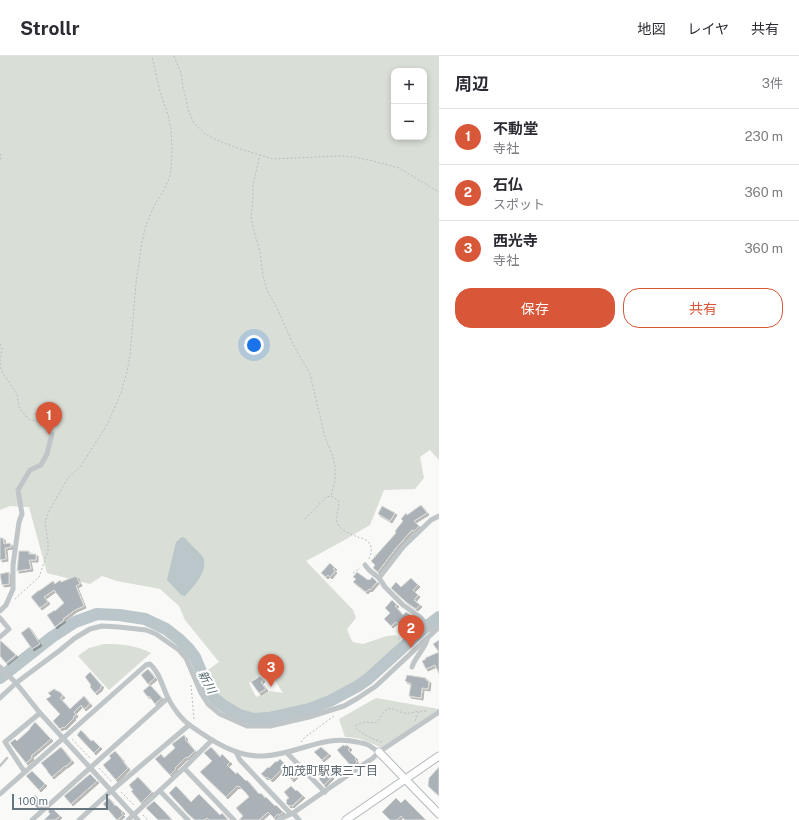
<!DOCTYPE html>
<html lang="ja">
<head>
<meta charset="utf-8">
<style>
	:root { --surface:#fff; --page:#f7f7f7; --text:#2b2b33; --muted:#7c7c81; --line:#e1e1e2; --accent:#d85738 }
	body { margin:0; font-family:"Public Sans","Noto Sans JP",sans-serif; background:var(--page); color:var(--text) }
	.controls { position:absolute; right:12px; top:12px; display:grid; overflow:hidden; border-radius:8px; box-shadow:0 2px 6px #0003 }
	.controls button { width:36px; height:36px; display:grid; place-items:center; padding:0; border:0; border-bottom:1px solid var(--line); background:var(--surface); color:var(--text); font:20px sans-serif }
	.scale { position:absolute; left:12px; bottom:10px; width:96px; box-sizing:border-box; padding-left:4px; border:2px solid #667680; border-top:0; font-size:11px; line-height:14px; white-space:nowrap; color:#667680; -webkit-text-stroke:3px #fff; paint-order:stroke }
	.you { position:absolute; left:254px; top:289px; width:14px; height:14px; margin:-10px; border:3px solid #fff; border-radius:50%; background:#1a73e8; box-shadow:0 0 0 6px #1a73e833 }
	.badge { display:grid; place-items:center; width:26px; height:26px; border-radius:50%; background:var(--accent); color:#fff; font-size:13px; font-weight:700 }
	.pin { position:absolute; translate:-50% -33px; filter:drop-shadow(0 1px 2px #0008) }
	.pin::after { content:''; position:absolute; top:21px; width:14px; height:12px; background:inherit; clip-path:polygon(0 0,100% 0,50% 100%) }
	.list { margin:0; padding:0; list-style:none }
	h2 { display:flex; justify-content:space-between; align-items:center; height:52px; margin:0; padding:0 16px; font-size:17px }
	h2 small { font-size:13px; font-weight:400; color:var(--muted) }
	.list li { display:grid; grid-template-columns:26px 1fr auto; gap:12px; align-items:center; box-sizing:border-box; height:56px; padding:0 16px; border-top:1px solid var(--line) }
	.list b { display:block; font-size:15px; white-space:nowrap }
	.list p { margin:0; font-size:13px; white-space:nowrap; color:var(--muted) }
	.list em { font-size:13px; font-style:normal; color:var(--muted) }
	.actions { display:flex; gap:8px; padding:12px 16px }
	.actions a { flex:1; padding:9px 0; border:1px solid var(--accent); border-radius:16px; text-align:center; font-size:14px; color:var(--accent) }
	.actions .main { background:var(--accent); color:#fff }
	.map { position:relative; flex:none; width:439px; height:764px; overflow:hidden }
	header { display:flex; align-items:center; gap:24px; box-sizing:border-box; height:56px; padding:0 20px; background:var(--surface); border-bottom:1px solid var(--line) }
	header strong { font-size:19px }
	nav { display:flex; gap:22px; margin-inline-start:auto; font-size:14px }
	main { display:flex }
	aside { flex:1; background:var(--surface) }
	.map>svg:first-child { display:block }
	.green { fill:#d9ded6; fill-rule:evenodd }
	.water { fill:#bac6ca }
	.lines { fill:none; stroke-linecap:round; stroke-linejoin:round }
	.river { stroke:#bac6ca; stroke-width:12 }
	.building { fill:#aab2b7; stroke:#dbdbd9; filter:url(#shadow) }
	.secondary-casing { stroke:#b3b9bd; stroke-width:9 }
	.path { stroke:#bbbec0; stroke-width:1; stroke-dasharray:2 2; stroke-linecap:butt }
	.lane { stroke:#c0c5c8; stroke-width:2.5 }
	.street { stroke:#c0c5c8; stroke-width:5 }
	.secondary { stroke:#fff; stroke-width:7 }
	.labels { text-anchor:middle; stroke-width:4; stroke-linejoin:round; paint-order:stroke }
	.water-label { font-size:12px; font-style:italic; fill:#60747a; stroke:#fff }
	.neighbourhood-label { font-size:12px; fill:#58636b; stroke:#fff }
</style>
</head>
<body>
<header>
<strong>Strollr</strong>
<nav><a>地図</a><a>レイヤ</a><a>共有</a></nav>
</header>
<main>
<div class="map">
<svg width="439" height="764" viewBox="0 0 439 764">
	<defs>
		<filter id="shadow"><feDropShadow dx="2" dy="2" stdDeviation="0" flood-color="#0004"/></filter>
	</defs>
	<rect width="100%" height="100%" fill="#f9f9f7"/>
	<g class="green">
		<path d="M0 0H439V404L430 394 420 401 424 422 415 433 384 434 370 469 341 486 306 505 353 554 356 562 347 573 350 581 353 586 363 588 387 580 395 579 400 582 401 592 362 626 344 637 320 647 285 658 253 661 235 653 213 636 205 616 219 606 185 564 179 550 160 533 117 525 102 520 90 528 47 517 29 451 10 450 0 454ZM394 15H424V81H394ZM261 618 267 625 273 621 283 637 270 635 256 641 249 627Z"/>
		<path d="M104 588C122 588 135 589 151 597L109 634 78 600 89 592Z"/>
		<path d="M376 642 439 653 382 692C368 686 361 681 345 681L339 663Z"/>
	</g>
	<path class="water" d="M182 481 185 482C189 487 200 497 203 501 209 515 193 531 185 540L181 539 167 524 176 486Z"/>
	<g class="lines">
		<path class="river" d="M0 622 52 581 75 566 97 558 119 559 145 563 166 573 180 584 189 593 195 601 209 635 215 643 224 650 239 659 254 663 269 662 309 653 330 645 358 630 368 623 422 574 439 561"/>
	</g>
	<g class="building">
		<path d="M421 449 427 457 414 465 419 470 414 475 412 474 396 492 378 516 373 512 375 509 371 505 396 477 395 475 403 465 401 463 406 457 407 459Z"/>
		<path d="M382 450 395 457 390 465 378 458Z"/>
		<path d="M0 482H3L4 488 10 487 11 491 5 492 6 503 0 504Z"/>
		<path d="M19 495H29V498H36V504H29L31 513 17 515Z"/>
		<path d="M330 507 335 512 333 513 335 515 330 521 328 519 326 521 321 517Z"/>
		<path d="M9 516V528L2 529 0 518Z"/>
		<path d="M357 516 368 524 369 523 370 524 372 521 377 526 370 534 369 533 366 536 353 526 356 523 353 521Z"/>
		<path d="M76 520 80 528 76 530 84 550 75 554 63 563 64 564 55 571 47 559 55 554V555L64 547 54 534 44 541 48 546 40 552 31 541 39 534V535L53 525 55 528 60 524 61 526Z"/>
		<path d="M411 522 418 529 413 534 418 539 414 544 420 549 416 553 406 546 391 532 396 526 401 531Z"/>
		<path d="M392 544 397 549 395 550 403 559 406 556 411 559 409 561 412 564 404 574 396 566 391 570 384 563 390 557 385 552Z"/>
		<path d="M29 571 40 588 32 593 21 577Z"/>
		<path d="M439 584V618L435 609 426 613 422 605 426 603 425 602 439 596 433 588Z"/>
		<path d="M0 585H1L16 599 6 607 0 600Z"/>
		<path d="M148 613 155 622 148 628 141 619Z"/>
		<path d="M90 616 102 630 100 631 101 632 95 637 90 631 91 629 85 621Z"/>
		<path d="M407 619 426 622V624L429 625 428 633 422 632 421 642 409 640 411 628 405 625Z"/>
		<path d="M260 620 263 624 261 626 266 633 259 637 251 626Z"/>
		<path d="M150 629 162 642 155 648 149 640 148 641 143 635Z"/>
		<path d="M54 633H55L56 635 57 634 58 636 59 635 63 640 60 642 70 653 84 640 90 648 84 653 81 649 74 656 76 659 73 661 74 662 64 672 63 671 60 673 53 665 60 658 46 643 51 640 48 637Z"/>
		<path d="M35 666 50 682 51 683 31 700 32 702 26 707 10 687 15 683 17 685 30 673V672Z"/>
		<path d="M81 674 91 685 93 684 100 691 94 697 77 679Z"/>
		<path d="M184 679 186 682 185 683 195 695 187 702 186 701 175 712 176 713 170 719 155 703 161 698 164 702 175 692 172 688Z"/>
		<path d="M343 689 345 690 347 689 350 692 348 694 356 702 355 703 357 706 352 711 337 694Z"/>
		<path d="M61 691 72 705 66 710H65L52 721 47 715V714L41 707Z"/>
		<path d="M211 691 220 701 222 698 230 706 227 709 236 718 237 716 246 725 247 724 258 737 260 738 261 737 265 742 266 741 275 750 276 749 283 756 281 758 279 759 278 758 274 762 268 756 259 764H239L243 760 236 752 249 741 246 737 239 730 238 731 237 730 226 741 200 716 212 705 204 697Z"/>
		<path d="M321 691 329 698 322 704 314 696Z"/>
		<path d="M115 695 122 703V704L128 712 116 724 103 709 111 702 109 700Z"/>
		<path d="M280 703 288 711 289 709 298 718 292 724 282 713 271 724 267 721 266 722 261 718 268 711 269 712 276 705 277 706Z"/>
		<path d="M320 707 330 718H329L332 721 324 729 319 723 320 722 313 714Z"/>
		<path d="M439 711V740L428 730 429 722Z"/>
		<path d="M32 715 45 728 39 734 26 720Z"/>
		<path d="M90 718 97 725 71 748 64 740Z"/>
		<path d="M138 721 152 736 141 747 131 735 133 734 129 729Z"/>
		<path d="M176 730 191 746 199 738 220 759 222 757 228 764H209L207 762 204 764H195L188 758 169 737Z"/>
		<path d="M291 730 296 735 297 734 303 740 292 750 291 749 289 750 286 747 287 745 286 744 289 742 284 736Z"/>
		<path d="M35 739 42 746 40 748 41 750 38 753 30 744Z"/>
		<path d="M109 742 115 750 116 749 123 756 121 757 123 759 117 764 103 748Z"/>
		<path d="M396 742 401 747 405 743 426 764H405L401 760 397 764H390L382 756Z"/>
		<path d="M154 745 163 754 172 764H158L146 752Z"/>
		<path d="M52 752 60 760 55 764H44L50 758 48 755Z"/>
	</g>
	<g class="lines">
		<g class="secondary-casing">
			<g id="secondary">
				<path d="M379 696 439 758"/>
				<path d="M346 764 439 700"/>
			</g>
		</g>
		<g class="path">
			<path d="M174 0 181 17 183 31 189 56 194 67 205 78 221 86 240 93 273 103 338 100 355 101 377 106 399 112 439 136"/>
			<path d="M0 98 1 99 0 104"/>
			<path d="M260 98 253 129V144L251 161 254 175 260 196 263 220 267 234 278 254 294 290 310 318 325 381 332 398 335 410V425L331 440"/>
			<path d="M0 288 2 292 0 305 2 316 17 338 19 351 28 363 39 366"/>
			<path d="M35 357C37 365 41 369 48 373"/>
			<path d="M305 463 326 441 331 440 335 442 339 446C339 454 334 464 339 470 344 476 352 479 358 481 360 482 362 482 364 483 373 487 373 497 368 504"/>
			<path d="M353 517 360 512"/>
			<path d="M15 543 39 521 48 495V485L45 466 50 453 67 423 81 410 108 367 121 337 127 315 130 300 136 227 142 186 146 169 155 148 164 134 169 123 171 114 172 94 171 73 168 59 159 32 152 0"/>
			<path d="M191 629 194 663 193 664"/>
			<path d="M415 665 419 655H425L428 656"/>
			<path d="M72 683 90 702"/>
			<path d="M301 686 304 682 334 660"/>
			<path d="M382 686C372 683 363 679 356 672V669L365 666 375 667C379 664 383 656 386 654 392 650 399 657 405 657 410 658 414 656 419 655"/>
			<path d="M99 712 112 726"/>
			<path d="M121 736 134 749"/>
			<path d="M143 759 148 764"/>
		</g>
		<path class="lane" d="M0 710 7 702"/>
		<g class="street">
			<path d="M365 509 369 514 379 522 385 531 403 549 420 561 433 576"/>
			<path d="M379 522 403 491 431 464 439 460"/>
			<path d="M0 555 6 549 13 533V509L19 466 22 458 18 434 30 414 41 409 47 398 52 378"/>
			<path d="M0 562 9 573 0 581"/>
			<path d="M0 611 16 627 40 657 138 764"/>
			<path d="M412 611C415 601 424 594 427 584"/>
			<path d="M0 642 16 627 59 595 75 582 90 573 102 570 119 571 146 574 156 578 179 594 186 602 201 637 208 648 220 658 247 670H270L309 661 344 650 358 642 376 630 439 571"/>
			<path d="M236 696 240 704 291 758"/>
			<path d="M287 697 325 736"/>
			<path d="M184 712 234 764"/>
			<path d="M25 716 22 712 5 686 40 657"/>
			<path d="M160 735 188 764"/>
			<path d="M0 738 146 609 150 608C160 617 162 630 168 642 173 652 182 664 191 670 212 685 236 701 263 700 296 699 323 678 357 686 360 687 364 687 366 688 371 690 375 694 379 696"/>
			<path d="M293 757 299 764"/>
			<path d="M32 764 168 642"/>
			<path d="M79 764 111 735 189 669"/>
			<path d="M128 764 184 712 212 684"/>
			<path d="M278 764 293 757 373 702 379 696 439 656"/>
		</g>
		<use href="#secondary" class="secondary"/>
	</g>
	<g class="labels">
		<g class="water-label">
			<text transform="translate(207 626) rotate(62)" y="4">新川</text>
		</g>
		<g class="neighbourhood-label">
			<text x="330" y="719">加茂町駅東三丁目</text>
		</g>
	</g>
</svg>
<div class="controls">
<button>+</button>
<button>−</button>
</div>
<div class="scale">100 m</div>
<div class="you"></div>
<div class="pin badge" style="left:49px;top:379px">1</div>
<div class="pin badge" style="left:411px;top:592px">2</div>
<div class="pin badge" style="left:271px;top:631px">3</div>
</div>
<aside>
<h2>周辺<small>3件</small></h2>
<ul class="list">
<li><span class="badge">1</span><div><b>不動堂</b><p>寺社</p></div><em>230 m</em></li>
<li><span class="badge">2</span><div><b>石仏</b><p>スポット</p></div><em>360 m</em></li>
<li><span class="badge">3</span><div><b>西光寺</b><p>寺社</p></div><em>360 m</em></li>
</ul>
<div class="actions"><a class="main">保存</a><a>共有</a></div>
</aside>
</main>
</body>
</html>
